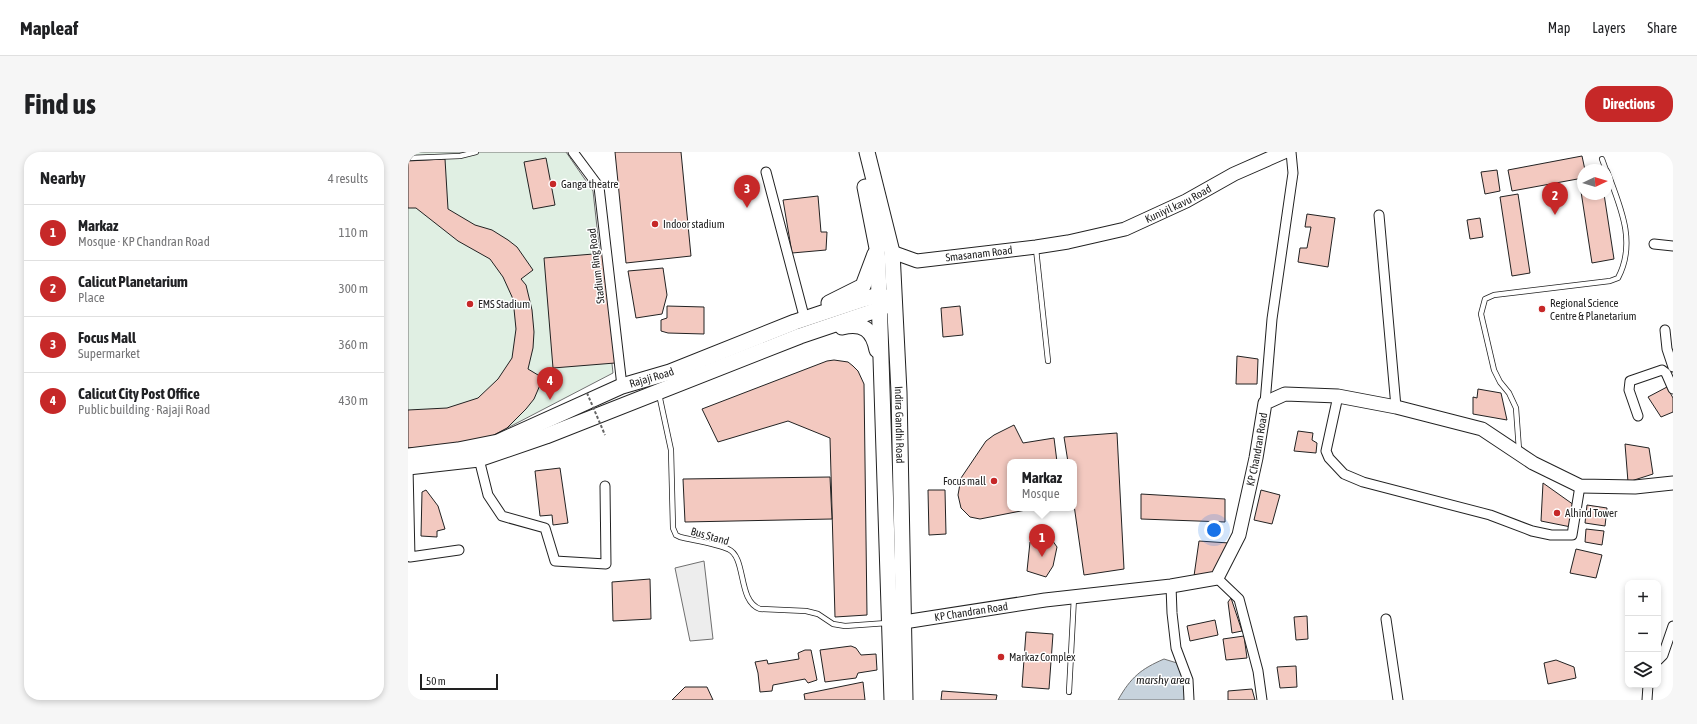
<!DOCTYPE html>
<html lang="en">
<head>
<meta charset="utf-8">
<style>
	:root { --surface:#fff; --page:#f6f6f6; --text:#202124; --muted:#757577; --line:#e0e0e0; --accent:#c62828 }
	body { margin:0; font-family:"Asap Condensed",sans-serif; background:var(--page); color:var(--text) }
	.controls { position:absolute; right:12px; bottom:12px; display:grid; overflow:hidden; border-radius:8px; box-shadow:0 2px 6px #0003 }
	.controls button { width:36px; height:36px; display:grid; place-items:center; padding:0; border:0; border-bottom:1px solid var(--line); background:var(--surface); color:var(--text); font:20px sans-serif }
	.compass { position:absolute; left:1169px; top:12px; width:36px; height:36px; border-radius:50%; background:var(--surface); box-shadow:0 2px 6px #0003; rotate:86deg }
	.scale { position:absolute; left:12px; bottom:10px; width:78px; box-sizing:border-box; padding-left:4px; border:2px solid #222; border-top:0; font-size:11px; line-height:14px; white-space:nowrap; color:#222; -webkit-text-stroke:3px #fff; paint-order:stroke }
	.you { position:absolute; left:806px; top:378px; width:14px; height:14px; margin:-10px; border:3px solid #fff; border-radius:50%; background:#1a73e8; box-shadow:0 0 0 6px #1a73e833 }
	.badge { display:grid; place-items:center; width:26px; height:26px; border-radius:50%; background:var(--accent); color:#fff; font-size:13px; font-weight:700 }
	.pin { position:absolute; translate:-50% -33px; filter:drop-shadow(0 1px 2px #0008) }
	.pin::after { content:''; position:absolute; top:21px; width:14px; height:12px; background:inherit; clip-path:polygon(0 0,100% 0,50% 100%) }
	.popup { position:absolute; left:599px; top:307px; width:70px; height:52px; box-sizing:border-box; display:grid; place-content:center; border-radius:8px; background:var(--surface); filter:drop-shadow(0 1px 3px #0005); font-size:13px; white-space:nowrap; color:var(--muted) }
	.popup b { font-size:15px; color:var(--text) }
	.popup::after { content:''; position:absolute; left:50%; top:100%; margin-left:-8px; border:8px solid transparent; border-top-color:var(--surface) }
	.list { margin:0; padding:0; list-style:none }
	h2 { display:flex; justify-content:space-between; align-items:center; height:52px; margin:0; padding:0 16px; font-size:17px }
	h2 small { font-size:13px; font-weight:400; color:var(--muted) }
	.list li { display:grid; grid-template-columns:26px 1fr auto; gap:12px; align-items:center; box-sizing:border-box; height:56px; padding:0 16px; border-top:1px solid var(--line) }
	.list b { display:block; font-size:15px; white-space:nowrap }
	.list p { margin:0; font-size:13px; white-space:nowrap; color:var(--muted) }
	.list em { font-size:13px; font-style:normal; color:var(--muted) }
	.icon { flex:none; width:22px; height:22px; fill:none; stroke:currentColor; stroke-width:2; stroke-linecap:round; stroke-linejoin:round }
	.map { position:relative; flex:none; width:1265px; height:548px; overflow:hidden; border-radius:16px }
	header { display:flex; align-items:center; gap:24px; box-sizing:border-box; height:56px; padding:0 20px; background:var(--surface); border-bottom:1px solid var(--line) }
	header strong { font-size:19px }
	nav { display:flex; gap:22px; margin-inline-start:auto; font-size:14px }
	.intro { display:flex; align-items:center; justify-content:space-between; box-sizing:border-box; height:96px; padding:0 24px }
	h1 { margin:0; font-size:28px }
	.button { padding:10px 18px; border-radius:16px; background:var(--accent); color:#fff; font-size:14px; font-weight:700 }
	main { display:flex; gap:24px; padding:0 24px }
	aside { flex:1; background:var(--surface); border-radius:16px; box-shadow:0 2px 6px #0003 }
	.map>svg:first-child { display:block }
	.green { fill:#e0efe3; stroke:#6f6f6f }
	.parking { fill:#ededed; stroke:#6f6f6f }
	.water { fill:#c7d3dd; stroke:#6f6f6f }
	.building { fill:#f3c9c0; stroke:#222 }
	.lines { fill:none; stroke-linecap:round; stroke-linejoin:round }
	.lane-casing { stroke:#222; stroke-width:6 }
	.street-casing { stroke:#222; stroke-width:11 }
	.secondary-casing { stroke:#222; stroke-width:15 }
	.primary-casing { stroke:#222; stroke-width:17 }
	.lane { stroke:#fff; stroke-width:4.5 }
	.street { stroke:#fff; stroke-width:9 }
	.secondary { stroke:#fff; stroke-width:13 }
	.primary { stroke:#fff; stroke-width:15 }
	.path-bridge { stroke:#646464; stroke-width:2; stroke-dasharray:3 2; stroke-linecap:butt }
	.poi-dot { fill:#c62828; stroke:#fff; stroke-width:1.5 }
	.labels { text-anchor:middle; stroke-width:3; stroke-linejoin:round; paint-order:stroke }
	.poi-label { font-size:11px; fill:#222; stroke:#fff; text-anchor:start }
	.street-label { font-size:11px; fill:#222; stroke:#fff }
	.water-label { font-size:12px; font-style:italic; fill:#222; stroke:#fff }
</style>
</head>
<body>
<header>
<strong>Mapleaf</strong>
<nav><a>Map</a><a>Layers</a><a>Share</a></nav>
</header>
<div class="intro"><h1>Find us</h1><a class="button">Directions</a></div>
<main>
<aside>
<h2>Nearby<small>4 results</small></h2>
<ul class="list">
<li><span class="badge">1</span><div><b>Markaz</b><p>Mosque · KP Chandran Road</p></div><em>110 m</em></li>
<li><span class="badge">2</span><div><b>Calicut Planetarium</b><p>Place</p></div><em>300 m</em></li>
<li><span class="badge">3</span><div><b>Focus Mall</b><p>Supermarket</p></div><em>360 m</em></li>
<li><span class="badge">4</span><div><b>Calicut City Post Office</b><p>Public building · Rajaji Road</p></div><em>430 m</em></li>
</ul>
</aside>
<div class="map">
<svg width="1265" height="548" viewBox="0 0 1265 548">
	<rect width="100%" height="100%" fill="#fff"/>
	<path class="green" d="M0 0H158L185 39 205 221 84 284 51 294 0 296Z"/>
	<path class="parking" d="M296 409 305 487 282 489 267 416Z"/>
	<path class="water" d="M756 507 769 511 776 528 777 548H710C723 525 733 517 756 507Z"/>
	<g class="building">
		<path d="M207 0H273L283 104 218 111Z"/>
		<path d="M1174 4 1177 18H1175V26L1104 39 1100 18Z"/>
		<path d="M138 6 147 53 125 57 116 10Z"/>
		<path d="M37 7 40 57 67 73 84 78 100 88 109 95 125 118 113 127 118 133 124 158 126 180 125 196 120 217 135 226 126 247 118 257 99 276 84 284 65 290 26 295 0 296V258L39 256 70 246 90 227 104 206 108 177 105 147 95 125 82 107 50 89 8 56H0V9Z"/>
		<path d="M1089 18 1092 39 1077 42 1073 20Z"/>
		<path d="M1175 32V42H1196L1206 107 1184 111 1172 33Z"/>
		<path d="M1110 42 1122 121 1104 124 1092 45Z"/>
		<path d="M410 44 413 80H419L418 98 384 101 375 48Z"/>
		<path d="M899 62 927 66 920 115 890 110 892 96H899L903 75H897Z"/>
		<path d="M1072 66 1075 85 1062 87 1059 68Z"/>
		<path d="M198 101 207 211 145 216 136 106Z"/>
		<path d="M255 116 259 143 254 162 228 166 220 119Z"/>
		<path d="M259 154 296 155V182L260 181 253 179V168L259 166Z"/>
		<path d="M552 154 555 183 535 185 533 156Z"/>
		<path d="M829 204 850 207 849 232H828Z"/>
		<path d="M426 208 440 210 445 214 450 219 456 232 459 463 427 465 422 286 380 269 310 290 294 257 419 209Z"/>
		<path d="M1259 235 1265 246V260L1253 265 1240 245Z"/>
		<path d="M1070 237 1093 241 1099 268 1065 262V245L1069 246Z"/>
		<path d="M606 273 615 291 646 286 649 310H602V356H628L572 367 562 365 553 356 550 343 553 326 578 289 586 283Z"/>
		<path d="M890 279 905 281 904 288 909 291 908 301 886 299Z"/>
		<path d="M709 281 716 417 676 423 666 353V310H660L656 285Z"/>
		<path d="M1217 292 1241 296 1245 322 1220 330Z"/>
		<path d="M152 316 160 371 145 373 144 363 132 364 127 319Z"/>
		<path d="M422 325 424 367 277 370 275 327Z"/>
		<path d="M1135 331 1166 353 1163 375 1133 369Z"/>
		<path d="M18 338 30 354 37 377 29 379V385L13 384 14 340Z"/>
		<path d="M520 338H537L538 382 521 383Z"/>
		<path d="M853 338 872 343 864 372 846 368Z"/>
		<path d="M733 342 817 347V370L733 367Z"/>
		<path d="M1179 353 1199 356 1197 374 1177 371Z"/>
		<path d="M1178 377 1196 379 1194 393 1177 390Z"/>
		<path d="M632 381 642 385 649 395 645 414 638 425 619 419 622 390Z"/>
		<path d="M791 389 821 391 806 421 786 424Z"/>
		<path d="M1168 397 1194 403 1188 426 1162 421Z"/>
		<path d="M242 427 243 467 205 469 204 430Z"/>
		<path d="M823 446 834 479 824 481 820 450Z"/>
		<path d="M899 464 900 487 888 488 886 465Z"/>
		<path d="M807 468 810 483 782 489 779 474Z"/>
		<path d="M618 480 645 482 641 537 614 535Z"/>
		<path d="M836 484 839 506 818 508 815 487Z"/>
		<path d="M443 494 448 496 453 503 468 502 469 518 450 521 448 526 417 530 412 498Z"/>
		<path d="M397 498H403L409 528 400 531 397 527 365 533 364 539 352 540 350 521 347 510 359 508 360 512 391 507 390 501Z"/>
		<path d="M1148 508 1166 515 1168 526 1140 532 1136 511Z"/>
		<path d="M888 514 889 535 872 536 869 515Z"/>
		<path d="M455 530 457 548H397L396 542Z"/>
		<path d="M277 535H299L305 548H264Z"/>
		<path d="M844 537 847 548H820V539Z"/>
		<path d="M534 539 589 543 588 548H533Z"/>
	</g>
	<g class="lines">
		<g class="lane-casing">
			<g id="lane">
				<path d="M0 6 52 4 68 0"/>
				<path d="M1194 7 1198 18"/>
				<path d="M628 97 640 209"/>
				<path d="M251 242 263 298 265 376 268 383 272 385C284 388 310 392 320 397 339 405 329 449 352 457L398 459 410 462 425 472 437 474 479 471"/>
				<path d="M1111 298 1108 256 1101 241 1092 230 1086 218 1073 162 1077 147 1086 143 1202 129 1210 126C1229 90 1212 54 1199 19"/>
				<path d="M661 540 666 445"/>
			</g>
		</g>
		<g class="street-casing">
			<g id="street">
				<path d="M165 0 191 35 214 234"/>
				<path d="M358 20 396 164"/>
				<path d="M971 63 988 255"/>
				<path d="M1246 92 1265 94"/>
				<path d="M1257 178 1259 197 1265 215"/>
				<path d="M930 244 918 299 921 306 936 322 955 330 1082 363 1124 379 1143 383H1164L1172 334"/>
				<path d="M857 251 864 167 885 21 883 0"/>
				<path d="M1230 264 1221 238 1222 229 1254 218 1258 221 1265 237"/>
				<path d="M71 307 80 343 94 364 137 376 147 409 198 412 197 334"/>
				<path d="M0 315 2 405 51 398"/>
				<path d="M809 426 831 447 850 519 854 548"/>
				<path d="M763 434 764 461 768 496 780 528 781 548"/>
				<path d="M978 467 990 548"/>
				<path d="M1250 508 1255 503 1265 474"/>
				<path d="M1239 548 1240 533"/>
			</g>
		</g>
		<g class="secondary-casing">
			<g id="secondary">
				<path id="s1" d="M484 100 509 109 628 95 660 90 717 77 778 49 826 22 876 0"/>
				<path id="s2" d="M496 470 637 448 763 434 809 426 831 383 848 306 857 251 877 242 930 244 988 255 1074 277 1125 311 1172 334 1227 335 1265 331"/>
			</g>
		</g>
		<g class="primary-casing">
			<g id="primary">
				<path id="s3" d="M459 0 484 100 491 240 497 548"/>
				<path d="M457 35 469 96 470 113 484 548"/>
				<path d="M421 151 455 134 467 102"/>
				<path d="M434 175C455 170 465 178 469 198"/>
				<path id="s4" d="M0 304 50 298 90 290 214 234 262 220 387 170 456 147 471 143 480 146"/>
				<path d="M0 315 71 307 138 284 392 184 472 157 479 153"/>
			</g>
		</g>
		<use href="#lane" class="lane"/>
		<use href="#street" class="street"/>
		<use href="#secondary" class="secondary"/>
		<use href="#primary" class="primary"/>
		<path class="path-bridge" d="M179 241 197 283"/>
	</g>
	<g class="poi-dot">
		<circle cx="145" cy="32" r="4"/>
		<circle cx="247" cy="72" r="4"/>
		<circle cx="62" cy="152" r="4"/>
		<circle cx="1134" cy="157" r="4"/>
		<circle cx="586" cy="329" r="4"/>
		<circle cx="1149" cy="361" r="4"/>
		<circle cx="593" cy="505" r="4"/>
	</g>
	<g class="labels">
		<g class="poi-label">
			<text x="153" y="36">Ganga theatre</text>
			<text x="255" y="76">Indoor stadium</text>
			<text x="1142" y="155">Regional Science<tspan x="1142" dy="13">Centre &amp; Planetarium</tspan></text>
			<text x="70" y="156">EMS Stadium</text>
			<text x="578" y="333" text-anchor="end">Focus mall</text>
			<text x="1157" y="365">Alhind Tower</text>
			<text x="601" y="509">Markaz Complex</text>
		</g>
		<g class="street-label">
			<text dy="4" stroke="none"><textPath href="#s1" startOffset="296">Kuniyil kavu Road</textPath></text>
			<text dy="4" stroke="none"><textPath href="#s1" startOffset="89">Smasanam Road</textPath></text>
			<text transform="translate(188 114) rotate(-97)" y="4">Stadium Ring Road</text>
			<text dy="4" stroke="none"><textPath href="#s4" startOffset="258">Rajaji Road</textPath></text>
			<text dy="4" stroke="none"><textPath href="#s3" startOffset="276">Indira Gandhi Road</textPath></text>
			<text dy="4" stroke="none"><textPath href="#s2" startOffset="452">KP Chandran Road</textPath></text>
			<text transform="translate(302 384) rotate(16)" y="4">Bus Stand</text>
			<text dy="4" stroke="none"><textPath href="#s2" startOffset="68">KP Chandran Road</textPath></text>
		</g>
		<g class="water-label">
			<text x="755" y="532">marshy area</text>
		</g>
	</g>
</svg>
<div class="controls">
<button>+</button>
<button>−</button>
<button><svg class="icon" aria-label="layers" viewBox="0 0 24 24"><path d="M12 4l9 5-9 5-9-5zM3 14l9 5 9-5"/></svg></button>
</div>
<svg class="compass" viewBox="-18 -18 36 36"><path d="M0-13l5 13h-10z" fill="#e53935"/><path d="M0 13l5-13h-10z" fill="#757577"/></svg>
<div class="scale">50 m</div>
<div class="you"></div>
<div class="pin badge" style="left:634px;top:405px">1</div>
<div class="popup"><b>Markaz</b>Mosque</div>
<div class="pin badge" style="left:1147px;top:63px">2</div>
<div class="pin badge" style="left:339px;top:56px">3</div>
<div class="pin badge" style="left:142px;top:248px">4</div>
</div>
</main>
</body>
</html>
